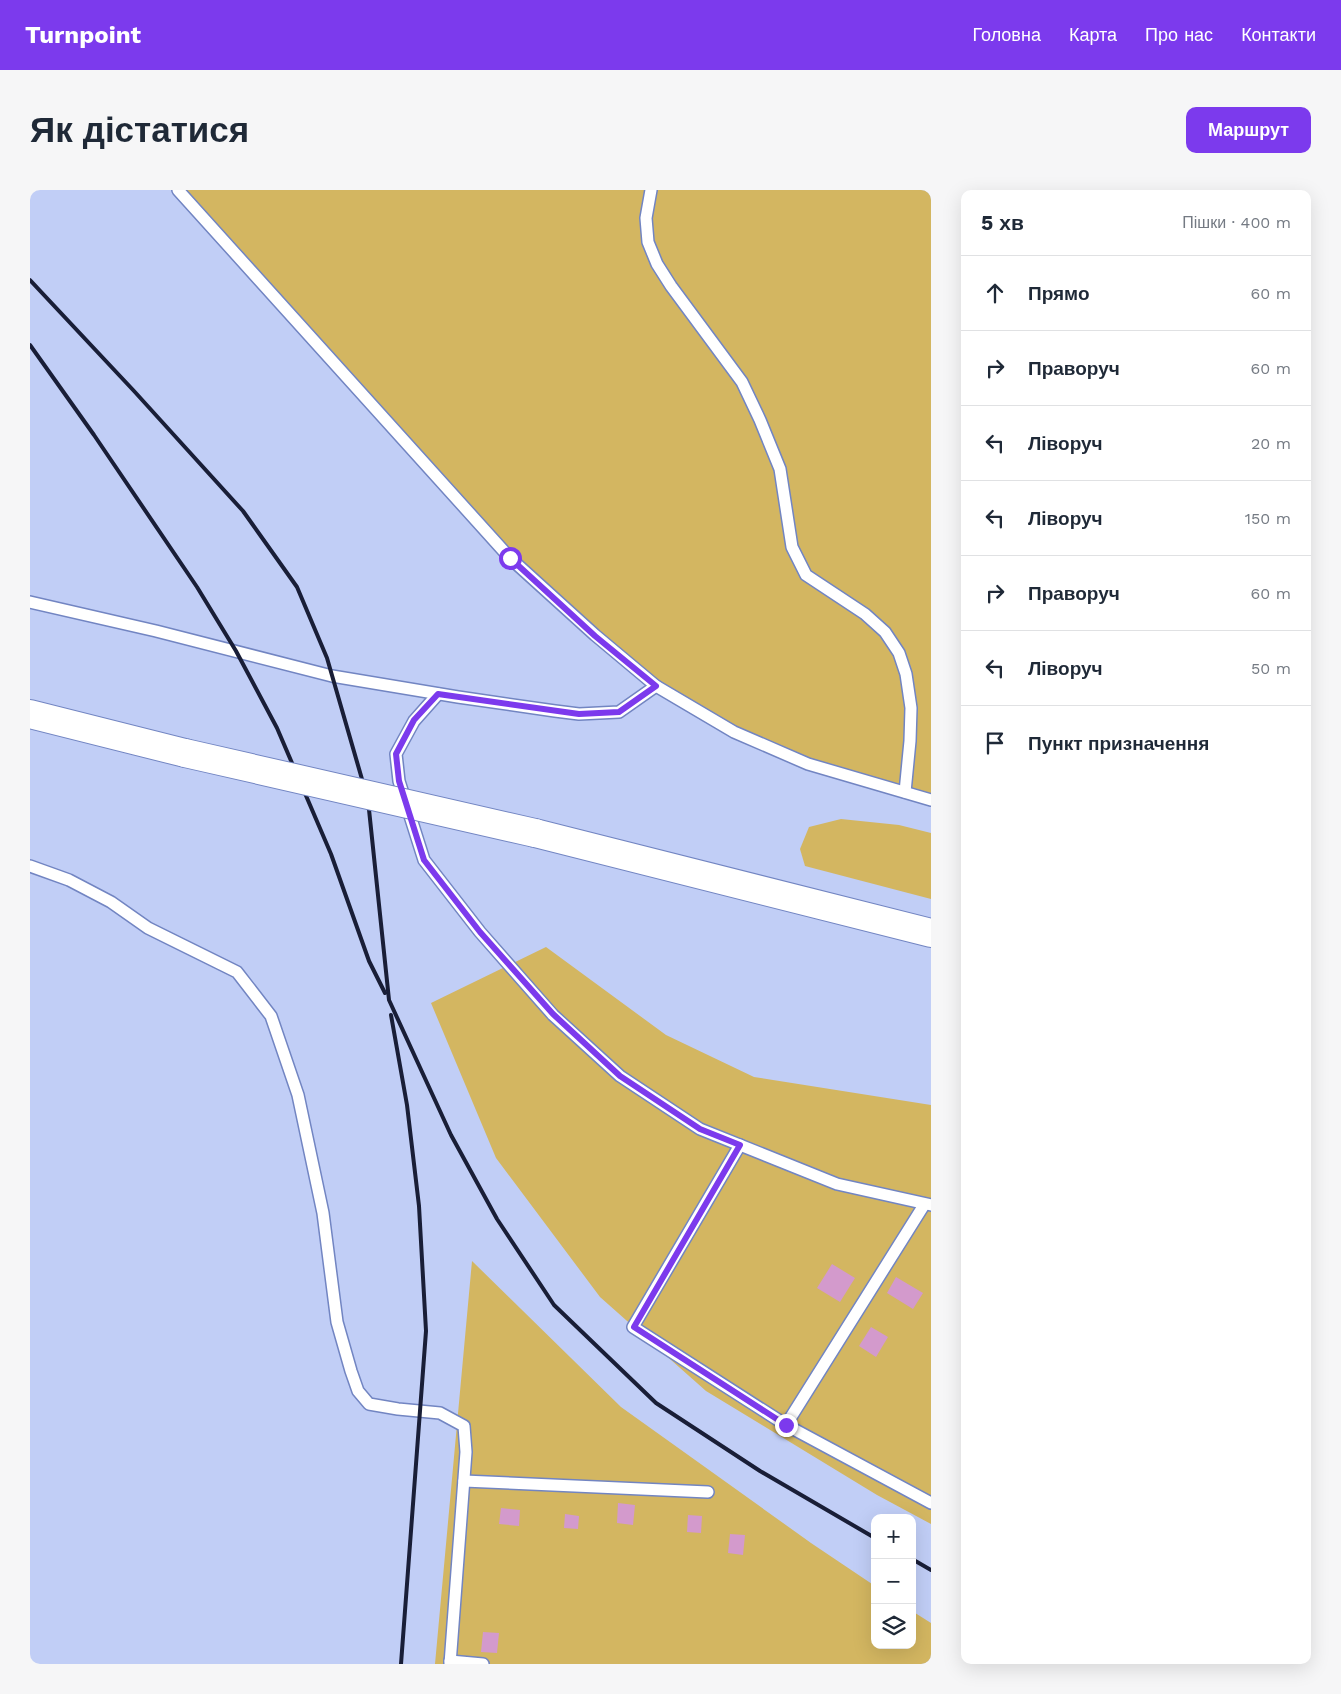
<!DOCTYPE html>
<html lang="uk">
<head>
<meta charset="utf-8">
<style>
	:root { --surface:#fff; --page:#f6f6f7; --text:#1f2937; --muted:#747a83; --line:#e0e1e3; --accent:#7c3aed }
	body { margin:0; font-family:"Work Sans",sans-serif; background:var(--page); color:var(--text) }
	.controls { position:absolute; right:15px; bottom:15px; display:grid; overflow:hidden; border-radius:10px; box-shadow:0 5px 20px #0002 }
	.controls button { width:45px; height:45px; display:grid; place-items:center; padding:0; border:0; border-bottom:1px solid var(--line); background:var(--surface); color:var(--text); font:25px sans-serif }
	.stop { position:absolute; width:15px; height:15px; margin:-11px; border:4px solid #7c3aed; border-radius:50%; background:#fff }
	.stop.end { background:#7c3aed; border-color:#fff; box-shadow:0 1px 5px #0008 }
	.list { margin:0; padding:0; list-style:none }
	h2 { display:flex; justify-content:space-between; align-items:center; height:65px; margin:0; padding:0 20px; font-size:21px }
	h2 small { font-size:16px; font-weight:400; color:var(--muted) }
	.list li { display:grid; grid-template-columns:32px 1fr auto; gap:15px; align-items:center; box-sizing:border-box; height:75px; padding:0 20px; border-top:1px solid var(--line) }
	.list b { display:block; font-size:19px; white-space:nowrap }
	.list em { font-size:16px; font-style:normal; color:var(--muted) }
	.icon { flex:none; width:28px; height:28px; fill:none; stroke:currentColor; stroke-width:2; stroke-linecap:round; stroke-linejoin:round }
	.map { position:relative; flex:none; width:901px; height:1474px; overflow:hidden; border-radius:10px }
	header { display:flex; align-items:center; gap:30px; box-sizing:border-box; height:70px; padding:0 25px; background:var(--accent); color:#fff }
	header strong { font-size:24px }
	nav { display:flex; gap:28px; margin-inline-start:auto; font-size:18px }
	.intro { display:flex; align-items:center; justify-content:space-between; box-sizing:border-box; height:120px; padding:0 30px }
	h1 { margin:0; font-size:35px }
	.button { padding:12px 22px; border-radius:10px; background:var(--accent); color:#fff; font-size:18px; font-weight:700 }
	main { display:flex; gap:30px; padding:0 30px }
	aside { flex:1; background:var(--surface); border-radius:10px; box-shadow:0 5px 20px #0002 }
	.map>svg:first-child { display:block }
	.green { fill:#d3b661 }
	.building { fill:#d39acc }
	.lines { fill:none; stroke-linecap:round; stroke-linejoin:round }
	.service-casing { stroke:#7285c2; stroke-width:14 }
	.primary-casing { stroke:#7285c2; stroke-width:30 }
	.service { stroke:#fff; stroke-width:11 }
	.primary { stroke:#fff; stroke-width:28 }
	.rail { stroke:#191e37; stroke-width:4 }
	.primary-bridge-casing { stroke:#7285c2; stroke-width:30; stroke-linecap:butt }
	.primary-bridge { stroke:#fff; stroke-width:28 }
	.route { stroke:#7c3aed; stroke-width:6 }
</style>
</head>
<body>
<header>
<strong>Turnpoint</strong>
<nav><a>Головна</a><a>Карта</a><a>Про нас</a><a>Контакти</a></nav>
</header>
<div class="intro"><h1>Як дістатися</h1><a class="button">Маршрут</a></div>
<main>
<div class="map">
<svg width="901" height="1474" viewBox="0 0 901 1474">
	<rect width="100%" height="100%" fill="#c1cef6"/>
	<g class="green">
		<path d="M148 0H901V610L778 574 626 496 480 368Z"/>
		<path d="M811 629 869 635 901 643V709L775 676 770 659 779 637Z"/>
		<path d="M516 757 636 845 724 887 901 915V1334L847 1305 676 1201 570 1107 466 968 401 813Z"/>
		<path d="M442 1071 591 1217 781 1353 845 1396V1455H882V1421L901 1433V1474H405Z"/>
	</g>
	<g class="building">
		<path d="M802 1074 825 1088 810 1112 787 1098Z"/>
		<path d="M866 1087 893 1103 883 1119 857 1103Z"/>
		<path d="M841 1137 858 1147 846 1167 829 1156Z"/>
		<path d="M588 1313 605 1315 603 1335 587 1333Z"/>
		<path d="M471 1318 490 1320 489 1336 469 1334Z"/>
		<path d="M535 1324 549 1326 548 1339 534 1338Z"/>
		<path d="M658 1325 672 1326 671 1343 657 1342Z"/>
		<path d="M700 1344 715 1345 713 1365 698 1363Z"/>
		<path d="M453 1442 469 1443 467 1463 451 1462Z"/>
	</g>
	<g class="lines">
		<g class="service-casing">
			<g id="service">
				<path d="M148 0 480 368 565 445 626 496 704 542 778 574 901 610"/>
				<path d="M621 0 616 28 618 52 627 74 641 96 712 192 730 230 750 279 762 357 776 385 835 424 855 442 869 463 876 484 881 518 880 551 875 602"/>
				<path d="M0 412 126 441 302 486 428 507 525 521 549 524 589 522 626 496"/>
				<path d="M408 504 384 531 366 564 369 591 394 670 450 742 523 825 590 886 670 939 807 994 901 1015"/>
				<path d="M0 676 39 690 81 712 118 738 207 782 241 826 268 905 293 1023 307 1132 321 1181 328 1201 339 1214 368 1219 410 1223 434 1236 436 1262 420 1474"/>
				<path d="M710 955 603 1137 756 1235 901 1313"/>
				<path d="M756 1235 894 1015"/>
				<path d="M434 1291 678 1302"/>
				<path d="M420 1471 453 1474"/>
			</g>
		</g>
		<g class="primary-casing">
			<g id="primary">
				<path d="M0 524 155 563"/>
				<path d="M505 643 901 743"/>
			</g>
		</g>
		<use href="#service" class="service"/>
		<use href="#primary" class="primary"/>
		<g class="rail">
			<path d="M0 90 104 201 213 321 267 397 297 468 338 610 359 810 421 945 467 1029 524 1115 626 1213 730 1281 845 1348"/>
			<path d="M0 155 64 245 167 397 206 461 247 538 301 664 339 771 355 803"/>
			<path d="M361 825 377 915 389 1016 396 1141 371 1474"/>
			<path d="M882 1369 901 1380"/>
		</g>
		<g class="primary-bridge-casing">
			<path id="primary-bridge" d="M155 563 505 643"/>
		</g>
		<use href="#primary-bridge" class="primary-bridge"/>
	</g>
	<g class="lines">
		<path class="route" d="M480 368 565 446 626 496 589 522 549 524 408 504 384 530 366 564 369 591 394 670 450 742 523 824 590 886 670 939 710 955 604 1137 756 1235"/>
	</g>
</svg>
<div class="controls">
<button>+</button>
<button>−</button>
<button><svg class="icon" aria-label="layers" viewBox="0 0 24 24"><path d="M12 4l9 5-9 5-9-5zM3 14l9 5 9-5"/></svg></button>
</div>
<div class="stop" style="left:480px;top:368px"></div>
<div class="stop end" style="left:756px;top:1235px"></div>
</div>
<aside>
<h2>5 хв<small>Пішки · 400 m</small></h2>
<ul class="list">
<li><svg class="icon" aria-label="ahead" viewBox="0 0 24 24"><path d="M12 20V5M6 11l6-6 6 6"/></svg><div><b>Прямо</b></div><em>60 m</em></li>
<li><svg class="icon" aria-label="right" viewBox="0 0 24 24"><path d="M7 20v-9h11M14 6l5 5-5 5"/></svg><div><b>Праворуч</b></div><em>60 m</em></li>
<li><svg class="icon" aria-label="left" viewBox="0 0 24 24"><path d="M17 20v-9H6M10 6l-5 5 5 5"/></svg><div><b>Ліворуч</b></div><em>20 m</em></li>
<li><svg class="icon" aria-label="left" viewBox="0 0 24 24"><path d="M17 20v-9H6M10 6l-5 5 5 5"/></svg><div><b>Ліворуч</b></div><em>150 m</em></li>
<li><svg class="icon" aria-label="right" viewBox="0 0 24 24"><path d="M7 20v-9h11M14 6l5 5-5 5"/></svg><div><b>Праворуч</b></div><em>60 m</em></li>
<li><svg class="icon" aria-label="left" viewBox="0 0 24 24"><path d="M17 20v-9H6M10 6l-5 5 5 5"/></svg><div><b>Ліворуч</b></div><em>50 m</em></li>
<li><svg class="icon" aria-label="arrive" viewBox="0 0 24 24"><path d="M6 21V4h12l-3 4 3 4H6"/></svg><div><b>Пункт призначення</b></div></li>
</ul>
</aside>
</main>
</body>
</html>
